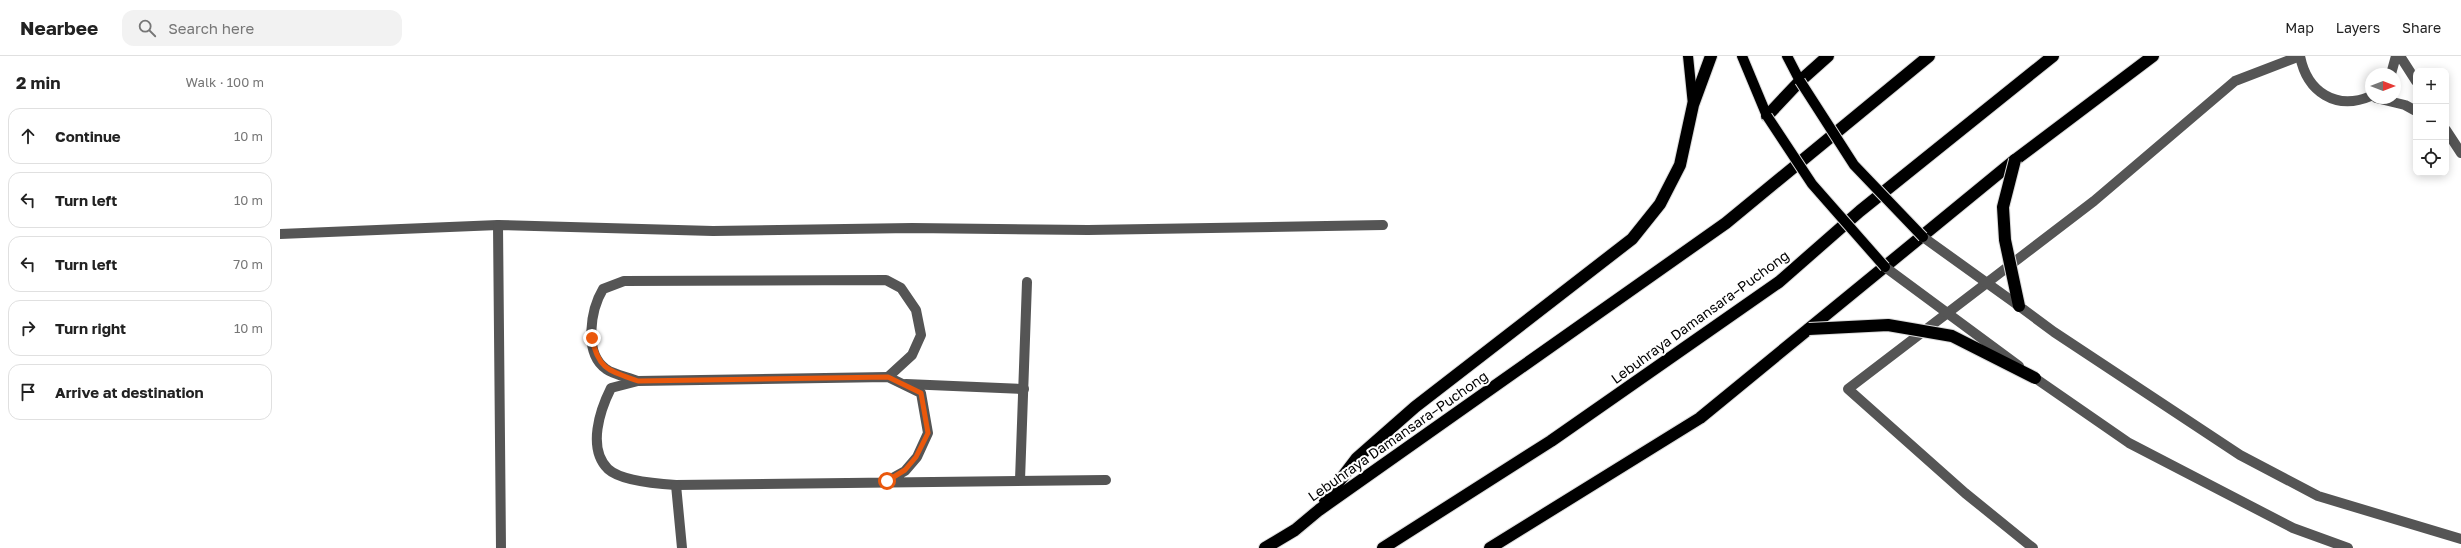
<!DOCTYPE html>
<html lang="en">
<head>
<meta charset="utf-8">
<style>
	:root { --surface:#fff; --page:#f2f2f2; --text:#222; --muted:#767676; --line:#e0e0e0 }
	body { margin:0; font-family:"Golos Text",sans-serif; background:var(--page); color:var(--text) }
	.controls { position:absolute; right:12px; top:12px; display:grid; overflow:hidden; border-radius:8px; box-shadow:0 2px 10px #0003 }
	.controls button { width:36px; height:36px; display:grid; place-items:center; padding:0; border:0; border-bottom:1px solid var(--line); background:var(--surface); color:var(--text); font:20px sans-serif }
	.compass { position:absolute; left:2085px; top:12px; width:36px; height:36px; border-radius:50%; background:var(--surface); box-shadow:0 2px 10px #0003; rotate:90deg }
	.stop { position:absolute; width:12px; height:12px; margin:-9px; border:3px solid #ea580c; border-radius:50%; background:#fff }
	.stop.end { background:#ea580c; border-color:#fff; box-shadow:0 1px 4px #0008 }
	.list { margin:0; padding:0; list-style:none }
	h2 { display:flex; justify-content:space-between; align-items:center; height:52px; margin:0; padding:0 16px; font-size:17px }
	h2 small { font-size:13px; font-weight:400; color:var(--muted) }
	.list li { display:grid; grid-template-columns:26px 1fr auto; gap:12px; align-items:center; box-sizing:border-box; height:56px; margin:0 8px 8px; padding:0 8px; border:1px solid var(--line); border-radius:12px }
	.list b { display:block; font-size:15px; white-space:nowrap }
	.list em { font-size:13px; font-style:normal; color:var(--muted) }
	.icon { flex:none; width:22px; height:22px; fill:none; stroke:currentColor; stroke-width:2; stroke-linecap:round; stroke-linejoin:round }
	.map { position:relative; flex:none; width:2181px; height:492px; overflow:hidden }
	header { display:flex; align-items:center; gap:24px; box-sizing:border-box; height:56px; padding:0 20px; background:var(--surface); border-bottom:1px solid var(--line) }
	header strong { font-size:19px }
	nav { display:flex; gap:22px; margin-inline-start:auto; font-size:14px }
	.search { width:280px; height:36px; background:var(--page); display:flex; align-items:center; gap:10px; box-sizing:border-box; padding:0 14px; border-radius:12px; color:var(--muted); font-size:15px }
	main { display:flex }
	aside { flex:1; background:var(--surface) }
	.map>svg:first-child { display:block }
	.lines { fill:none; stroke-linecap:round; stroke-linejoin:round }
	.major-casing { stroke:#dbdbdb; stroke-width:12 }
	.highway-casing { stroke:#dbdbdb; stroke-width:14 }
	.minor { stroke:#555; stroke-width:10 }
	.major { stroke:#000; stroke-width:10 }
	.highway { stroke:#000; stroke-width:12 }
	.major-bridge-casing { stroke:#dbdbdb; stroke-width:12; stroke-linecap:butt }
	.highway-bridge-casing { stroke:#dbdbdb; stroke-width:14; stroke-linecap:butt }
	.minor-bridge { stroke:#555; stroke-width:10 }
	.major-bridge { stroke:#000; stroke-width:10 }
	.highway-bridge { stroke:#000; stroke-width:12 }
	.route { stroke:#ea580c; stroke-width:5 }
	.labels { text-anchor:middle; stroke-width:4; stroke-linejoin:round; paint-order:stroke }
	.street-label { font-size:14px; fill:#000; stroke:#fff }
</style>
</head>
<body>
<header>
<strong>Nearbee</strong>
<div class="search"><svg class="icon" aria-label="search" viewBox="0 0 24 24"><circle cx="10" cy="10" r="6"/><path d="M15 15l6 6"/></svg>Search here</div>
<nav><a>Map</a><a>Layers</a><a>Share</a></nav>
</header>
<main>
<aside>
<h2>2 min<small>Walk · 100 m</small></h2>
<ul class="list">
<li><svg class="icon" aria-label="ahead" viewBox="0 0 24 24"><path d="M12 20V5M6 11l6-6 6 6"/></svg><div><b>Continue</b></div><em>10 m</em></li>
<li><svg class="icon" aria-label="left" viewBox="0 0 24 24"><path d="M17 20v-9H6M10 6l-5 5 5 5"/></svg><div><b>Turn left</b></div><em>10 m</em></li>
<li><svg class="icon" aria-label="left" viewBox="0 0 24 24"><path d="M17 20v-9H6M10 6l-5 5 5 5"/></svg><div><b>Turn left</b></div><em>70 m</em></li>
<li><svg class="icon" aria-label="right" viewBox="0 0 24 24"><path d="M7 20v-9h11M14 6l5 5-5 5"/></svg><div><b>Turn right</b></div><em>10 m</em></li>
<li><svg class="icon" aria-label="arrive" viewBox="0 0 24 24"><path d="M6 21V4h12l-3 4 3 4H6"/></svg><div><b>Arrive at destination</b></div></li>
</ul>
</aside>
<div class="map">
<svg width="2181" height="492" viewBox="0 0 2181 492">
	<rect width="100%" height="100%" fill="#fff"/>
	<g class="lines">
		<g class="major-casing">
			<g id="major">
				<path d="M1408 0 1413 49"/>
				<path d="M1462 0 1487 60"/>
				<path d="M1507 0 1520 25"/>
			</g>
		</g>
		<g class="highway-casing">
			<g id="highway">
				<path d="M1487 60 1520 25 1548 0"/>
				<path d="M1045 444 1077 402 1135 351 1352 183 1380 148 1400 109 1413 49 1431 0"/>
				<path d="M985 492 1015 474 1039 454 1446 167 1649 0"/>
				<path d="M1103 492 1271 385 1499 226 1580 155 1773 0"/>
				<path d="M1210 492 1420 362 1735 104 1873 0"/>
			</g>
		</g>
		<g class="minor">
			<path d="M2020 0C2027 36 2056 55 2091 40"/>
			<path d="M2120 0 2136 25"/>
			<path d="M2111 18 2116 0"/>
			<path d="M2096 42 2125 49 2136 55"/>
			<path d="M2166 74 2181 97"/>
			<path d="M0 178 218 169"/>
			<path d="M1739 250 1774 276 1960 399 2038 440 2181 483"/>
			<path d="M1755 322 1849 387 2013 472 2068 492"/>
			<path d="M358 325C349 321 334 319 326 313 303 297 311 253 323 233L344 225 606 224 621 232 636 254 641 279 632 299 608 321"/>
			<path d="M626 328 744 333"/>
			<path d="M740 424 747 226"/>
			<path d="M607 425 625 415 637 401 648 377 641 337 608 321 358 325 331 332C320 354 307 392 328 413 341 425 379 428 396 429L826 424"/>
			<path d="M396 429 402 492"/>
			<path d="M221 492 218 169 433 175 632 172 808 174 1103 169"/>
			<path d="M1753 492 1685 437 1568 333 1814 145 1955 25 2020 0"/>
		</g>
		<use href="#major" class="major"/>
		<use href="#highway" class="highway"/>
		<g class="major-bridge-casing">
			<g id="major-bridge">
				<path d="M1520 25 1574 109 1643 181"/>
				<path d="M1487 60 1532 128 1605 211"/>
			</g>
		</g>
		<g class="highway-bridge-casing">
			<g id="highway-bridge">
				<path d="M1735 104 1723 151 1725 184 1739 250"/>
				<path d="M1529 273 1608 269 1672 280 1755 322"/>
			</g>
		</g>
		<g class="minor-bridge">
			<path d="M1643 181 1739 250"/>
			<path d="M1605 211 1739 310"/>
		</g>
		<use href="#major-bridge" class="major-bridge"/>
		<use href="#highway-bridge" class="highway-bridge"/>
	</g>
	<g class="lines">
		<path class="route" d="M312 282C318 314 330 315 358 325L608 321 641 337 648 377 636 401 625 414 607 425"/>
	</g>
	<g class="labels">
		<g class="street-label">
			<text transform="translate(1420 261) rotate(-36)" y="5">Lebuhraya Damansara–Puchong</text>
			<text transform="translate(1118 380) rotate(-35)" y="5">Lebuhraya Damansara–Puchong</text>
		</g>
	</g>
</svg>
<div class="controls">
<button>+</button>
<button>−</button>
<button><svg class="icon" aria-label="locate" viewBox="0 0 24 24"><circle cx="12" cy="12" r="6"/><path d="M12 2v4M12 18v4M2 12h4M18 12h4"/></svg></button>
</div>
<svg class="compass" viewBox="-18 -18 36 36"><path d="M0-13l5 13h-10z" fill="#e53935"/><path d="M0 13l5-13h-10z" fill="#767676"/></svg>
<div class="stop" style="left:607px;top:425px"></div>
<div class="stop end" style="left:312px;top:282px"></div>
</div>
</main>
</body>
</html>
